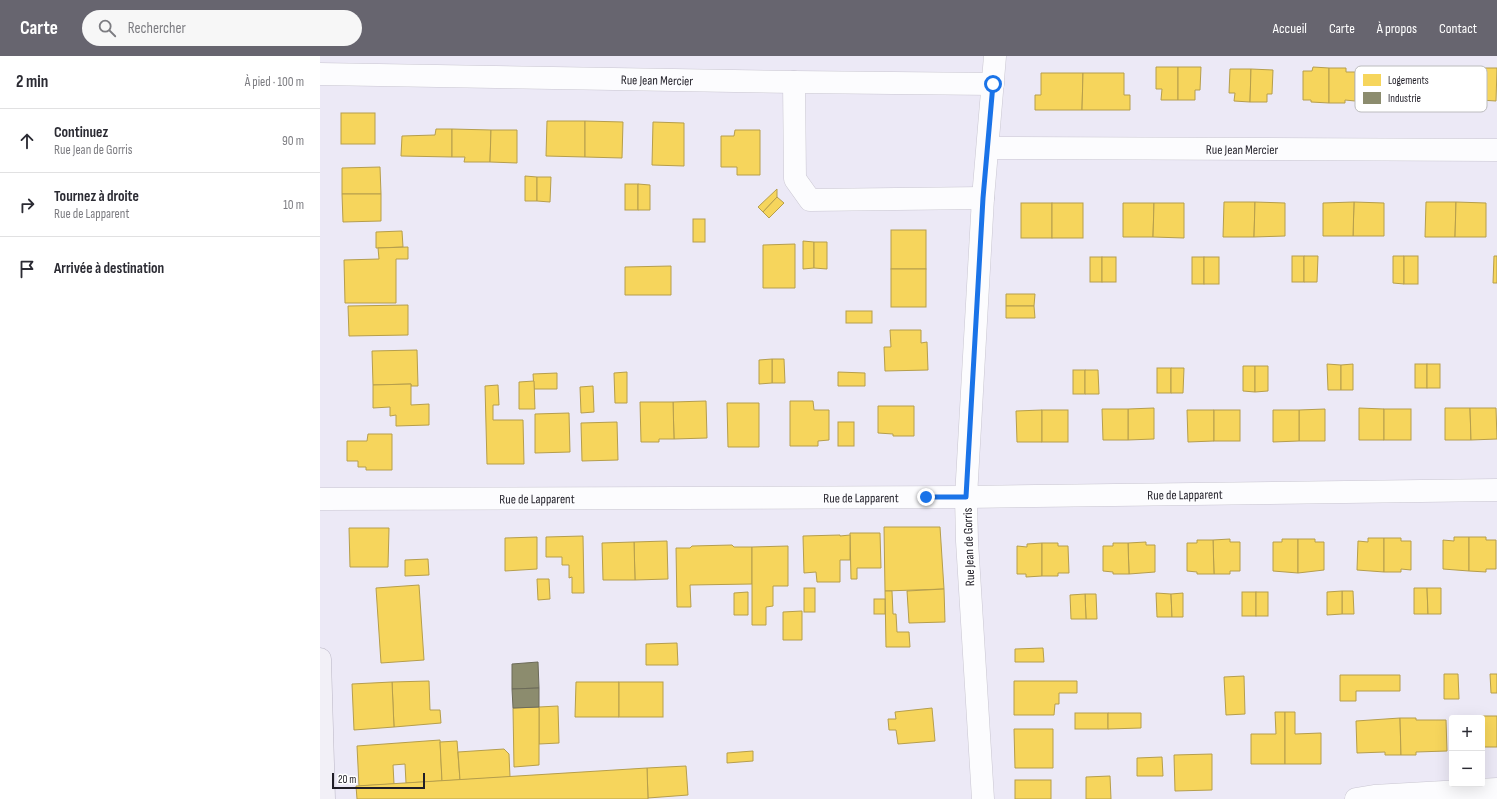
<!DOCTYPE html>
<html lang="fr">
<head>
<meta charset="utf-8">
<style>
	:root { --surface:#fff; --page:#f7f7f7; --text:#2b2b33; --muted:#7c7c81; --line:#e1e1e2; --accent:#67656f }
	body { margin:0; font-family:"Sofia Sans Condensed",sans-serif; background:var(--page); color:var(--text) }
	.controls { position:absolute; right:12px; bottom:12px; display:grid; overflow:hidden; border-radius:4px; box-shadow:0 4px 16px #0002 }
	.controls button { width:36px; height:36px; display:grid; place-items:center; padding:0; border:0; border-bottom:1px solid var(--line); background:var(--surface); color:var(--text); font:20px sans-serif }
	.scale { position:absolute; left:12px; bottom:10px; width:93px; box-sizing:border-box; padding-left:4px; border:2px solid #201e27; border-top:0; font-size:11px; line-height:14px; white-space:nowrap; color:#201e27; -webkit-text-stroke:3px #fff; paint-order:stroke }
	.stop { position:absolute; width:12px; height:12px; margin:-9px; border:3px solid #1a73e8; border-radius:50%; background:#fff }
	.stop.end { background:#1a73e8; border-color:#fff; box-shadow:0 1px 4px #0008 }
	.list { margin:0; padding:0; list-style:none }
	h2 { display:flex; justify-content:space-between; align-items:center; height:52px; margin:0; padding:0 16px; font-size:17px }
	h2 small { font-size:13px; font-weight:400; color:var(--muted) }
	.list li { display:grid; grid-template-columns:26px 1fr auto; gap:12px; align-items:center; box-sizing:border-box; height:64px; padding:0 16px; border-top:1px solid var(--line) }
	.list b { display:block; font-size:15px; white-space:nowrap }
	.list p { margin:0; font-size:13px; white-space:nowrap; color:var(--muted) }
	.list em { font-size:13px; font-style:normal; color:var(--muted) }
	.icon { flex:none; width:22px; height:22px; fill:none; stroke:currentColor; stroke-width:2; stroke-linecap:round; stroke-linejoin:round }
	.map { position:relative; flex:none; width:1177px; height:743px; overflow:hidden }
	header { display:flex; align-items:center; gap:24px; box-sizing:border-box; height:56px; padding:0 20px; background:var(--accent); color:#fff }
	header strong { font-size:19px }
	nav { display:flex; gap:22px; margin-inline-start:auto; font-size:14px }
	.search { width:280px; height:36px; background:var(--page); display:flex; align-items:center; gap:10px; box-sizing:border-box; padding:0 14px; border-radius:22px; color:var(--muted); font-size:15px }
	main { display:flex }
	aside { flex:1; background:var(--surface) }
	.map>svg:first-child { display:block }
	.homes { fill:#f6d55c; stroke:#b69e4c }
	.industry { fill:#8c8c6e; stroke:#6c6b59 }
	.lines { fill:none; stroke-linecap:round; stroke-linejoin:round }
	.street-casing { stroke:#c9c6d1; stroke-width:23 }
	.primary-casing { stroke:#bab6c5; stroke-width:23 }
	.street { stroke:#fcfcfe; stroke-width:22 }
	.primary { stroke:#f2f0f7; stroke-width:22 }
	.route { stroke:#1a73e8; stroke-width:5 }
	.labels { text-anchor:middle; stroke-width:4; stroke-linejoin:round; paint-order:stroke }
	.street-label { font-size:13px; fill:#201e27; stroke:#fff }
	.key { fill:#fff; stroke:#bcbcbe; stroke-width:1 }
	.key-label { font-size:11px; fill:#201e27 }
</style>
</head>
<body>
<header>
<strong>Carte</strong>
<div class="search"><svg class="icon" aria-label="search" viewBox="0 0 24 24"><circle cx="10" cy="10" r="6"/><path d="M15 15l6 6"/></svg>Rechercher</div>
<nav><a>Accueil</a><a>Carte</a><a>À propos</a><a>Contact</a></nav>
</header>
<main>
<aside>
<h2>2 min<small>À pied · 100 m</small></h2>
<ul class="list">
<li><svg class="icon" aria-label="ahead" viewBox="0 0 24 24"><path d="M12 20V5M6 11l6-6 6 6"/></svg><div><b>Continuez</b><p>Rue Jean de Gorris</p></div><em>90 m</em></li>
<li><svg class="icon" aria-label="right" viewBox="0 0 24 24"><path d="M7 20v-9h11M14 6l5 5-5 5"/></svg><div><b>Tournez à droite</b><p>Rue de Lapparent</p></div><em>10 m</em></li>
<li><svg class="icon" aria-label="arrive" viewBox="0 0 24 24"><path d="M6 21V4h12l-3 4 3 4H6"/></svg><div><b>Arrivée à destination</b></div></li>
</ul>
</aside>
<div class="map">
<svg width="1177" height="743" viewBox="0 0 1177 743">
	<rect width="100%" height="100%" fill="#ece9f6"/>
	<g class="homes">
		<path d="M836 11H858V44H841L842 33H836Z"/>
		<path d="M858 11H881L880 34H875V44H858Z"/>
		<path d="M993 11 1009 12V47L991 46V44H983V15H992Z"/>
		<path d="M1009 12H1026V16H1035V45L1025 44V47H1009Z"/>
		<path d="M1160 12H1177L1176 45 1160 44Z"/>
		<path d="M910 13H931L930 46 914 45 915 37H909Z"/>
		<path d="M931 13 953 14 952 38H947V46H930Z"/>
		<path d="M721 17H763L762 54H715V39H721Z"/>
		<path d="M763 17H804V39H810V54H762Z"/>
		<rect x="21" y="57" width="34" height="31"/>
		<path d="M227 65H265V101L226 100Z"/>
		<path d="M265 65 303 66 302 102 265 101Z"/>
		<path d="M333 66 364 67V110L332 109Z"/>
		<path d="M116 73H132V101L81 100 82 80 115 79Z"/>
		<path d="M132 73 171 74 170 106H144L145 101H132Z"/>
		<path d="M171 74H197V107L170 106Z"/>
		<path d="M415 74H440V119H417V111H401V80H414Z"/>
		<path d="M60 111 61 138H22V112Z"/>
		<path d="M205 120 217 121V145H205Z"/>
		<path d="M217 121H231L230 146 217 145Z"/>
		<rect x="305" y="128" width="13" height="26"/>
		<path d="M318 128 330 129V154H318Z"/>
		<path d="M457 133V141L443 156 438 151Z"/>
		<path d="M22 138H61V165L23 166Z"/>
		<path d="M457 141 464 147 449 162 443 156Z"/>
		<path d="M904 146H935L934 181H903Z"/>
		<path d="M935 146 965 147V180L934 181Z"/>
		<path d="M1034 146 1064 147V180H1033Z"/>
		<path d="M1034 146 1033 180H1003V147Z"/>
		<path d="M1106 146H1136L1135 181H1105Z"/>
		<path d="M1136 146 1166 147V181H1135Z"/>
		<rect x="701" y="147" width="31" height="35"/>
		<rect x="732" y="147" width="31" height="35"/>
		<path d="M803 147H834L833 181H803Z"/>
		<path d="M834 147H864V182L833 181Z"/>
		<rect x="373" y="163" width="12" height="23"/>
		<rect x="571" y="174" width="35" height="39"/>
		<path d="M82 175 83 191 56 192V176Z"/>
		<path d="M483 185 494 186V212L483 213Z"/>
		<path d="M494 186H507V213L494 212Z"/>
		<path d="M475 188V232H443V189Z"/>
		<path d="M88 191V203H76V247H25L24 204 59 203 58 192Z"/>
		<rect x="972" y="200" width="12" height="26"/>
		<path d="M984 200H998L997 226H984Z"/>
		<path d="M1073 200H1084V228L1073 227Z"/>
		<rect x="1084" y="200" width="14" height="28"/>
		<path d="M1174 200H1177V227H1173Z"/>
		<rect x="770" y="201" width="12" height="25"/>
		<rect x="782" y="201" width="14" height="25"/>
		<rect x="872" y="201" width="12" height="27"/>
		<rect x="884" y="201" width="15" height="27"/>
		<path d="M351 210V239H305V211Z"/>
		<rect x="571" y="213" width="35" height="38"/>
		<path d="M686 238H715L714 250H686Z"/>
		<path d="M88 249V279L29 280 28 250Z"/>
		<path d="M686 250H714L715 262H686Z"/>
		<rect x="526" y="255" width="26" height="12"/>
		<path d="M570 274H601V287L607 286 608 314 565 315 564 291H571Z"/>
		<path d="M97 294 98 330H91V328L53 329 52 295Z"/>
		<path d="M452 303H464L465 327H452Z"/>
		<path d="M452 303V327L439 328V304Z"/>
		<path d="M1007 308 1021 309V334H1008Z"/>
		<path d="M1033 308V334H1021V309Z"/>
		<rect x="1095" y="308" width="12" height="24"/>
		<rect x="1107" y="308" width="13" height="24"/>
		<path d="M923 310H935V336L923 335Z"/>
		<path d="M935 310H948V335L935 336Z"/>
		<rect x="837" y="312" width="14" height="25"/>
		<path d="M851 312H864L863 337H851Z"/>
		<rect x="753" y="314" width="12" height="24"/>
		<path d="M765 314H778L779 338H765Z"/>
		<path d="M307 316V347H295L294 317Z"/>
		<path d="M518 316 545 317V330H518Z"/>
		<path d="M237 317V333H214L213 318Z"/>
		<path d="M214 325 215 353H199V326Z"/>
		<path d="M91 328V349L109 348V369L76 370V359L70 360V351L53 352V329Z"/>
		<path d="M178 329 179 349H173V364H203L204 408H167L165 330Z"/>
		<path d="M273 330 274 356 261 357 260 331Z"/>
		<path d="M386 345 387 382 354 383 353 346Z"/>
		<path d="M470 345H493L494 354H509V384L498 385V390H470Z"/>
		<path d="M320 346H353L354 383H339V386H321Z"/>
		<path d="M407 347H439V391H408Z"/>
		<path d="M558 350H594V380H573V378L558 377Z"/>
		<path d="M834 352V383L808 384V353Z"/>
		<path d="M1039 352 1064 353V384H1039Z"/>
		<path d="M1125 352H1150L1151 384H1125Z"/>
		<path d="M1150 352H1176L1177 383 1151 384Z"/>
		<path d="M782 353H808V384H783Z"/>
		<path d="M1005 353V385H979V354Z"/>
		<rect x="1064" y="353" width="27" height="31"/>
		<path d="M722 354V386H697L696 355Z"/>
		<rect x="722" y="354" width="26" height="32"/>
		<path d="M867 354H894V385L868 386Z"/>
		<rect x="894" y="354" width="26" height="31"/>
		<path d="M953 354H979V385L953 386Z"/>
		<path d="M249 357 250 396 215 397V358Z"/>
		<path d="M297 366 298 404 262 405 261 367Z"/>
		<rect x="518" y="366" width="16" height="24"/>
		<path d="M48 378H72V414H46V411H38V405H27V385H47Z"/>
		<path d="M564 471H620L624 533 565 535Z"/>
		<path d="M29 472H69L68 511H30Z"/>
		<path d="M530 477H560L561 512H537V523H531Z"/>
		<path d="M520 479V480L530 479V504H520V526H497L496 516 484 517 483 480Z"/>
		<path d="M263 480 264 537H252V521L249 522V509H242V501H226V481Z"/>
		<path d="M217 481V513L185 515V482Z"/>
		<path d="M1134 481H1149V515L1123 513V484L1134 485Z"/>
		<path d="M1149 481H1166V484H1176V513H1166V516L1149 515Z"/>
		<path d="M1048 482H1064V516L1037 514 1038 485 1048 486Z"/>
		<path d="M1064 482H1081V485H1091V514L1081 513V516H1064Z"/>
		<path d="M910 483V486H920V515H910V518H894L893 484Z"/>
		<path d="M962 483H978V517L953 515V486H962Z"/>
		<path d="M978 483H995V486H1004V514L978 517Z"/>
		<path d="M877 484H893L894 518H877V516L867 515V487H877Z"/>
		<path d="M347 485 348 523 315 524 314 486Z"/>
		<path d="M314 486 315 524H283L282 487Z"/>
		<path d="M826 486V489H835V516L809 518 808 487Z"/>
		<path d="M722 487V520L706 521V518H697V490L707 491V488Z"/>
		<path d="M722 487H738V490H748L749 517H738V520H722Z"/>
		<path d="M793 487H808L809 518H793V516L783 515V490H793Z"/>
		<path d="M412 489 414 491H432V528L370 529 371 551H357L356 492H370L372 490Z"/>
		<path d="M468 490V530H453V550L446 551V569H432V491Z"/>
		<path d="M108 503 109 519 85 520V504Z"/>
		<path d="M217 523H229L230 543 218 544Z"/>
		<path d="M99 529 104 604 61 607 56 532Z"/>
		<rect x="484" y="532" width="11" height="24"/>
		<path d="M1094 532H1107L1108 558H1094Z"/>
		<path d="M1107 532H1121V558H1108Z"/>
		<path d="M624 533 625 566 589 567 587 535Z"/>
		<path d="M565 535H572L573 558H576L577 576H589L590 591H566Z"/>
		<path d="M1022 535H1033L1034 558H1022Z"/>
		<path d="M1022 535V558L1007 559V536Z"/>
		<path d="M428 536V559H414V537Z"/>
		<rect x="922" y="536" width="14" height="24"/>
		<rect x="936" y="536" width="12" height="24"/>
		<path d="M836 537 851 538 852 561H837Z"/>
		<path d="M863 537V561H852L851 538Z"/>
		<path d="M765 538H776L777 563H766Z"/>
		<path d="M765 538 766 563H751L750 539Z"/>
		<rect x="554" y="543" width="11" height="15"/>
		<path d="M482 555V584H463V556Z"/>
		<path d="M357 587 358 609H326V588Z"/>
		<path d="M723 592 724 606H695V593Z"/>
		<path d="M1124 618H1138L1139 643H1124Z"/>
		<path d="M1170 618H1177V637H1171Z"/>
		<path d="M1020 619H1080V635H1036V645H1020Z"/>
		<path d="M924 620 925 658 906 659 904 621Z"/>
		<path d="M109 625 110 654H120L121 667 74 671 72 626Z"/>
		<path d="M694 625H757V637H739V648H735L734 659H694Z"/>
		<path d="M72 626 74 671 34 674 32 628Z"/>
		<path d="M256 626H299V661H255Z"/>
		<rect x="299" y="626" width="44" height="35"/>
		<path d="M238 650 239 687 219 688V651Z"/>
		<path d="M219 651V709L194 711 193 652Z"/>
		<path d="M612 652 615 685 578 688 576 674H569L568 663H576L575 656Z"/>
		<path d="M955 656H965V708H931V678H956Z"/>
		<path d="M965 656H975V678L1001 677V708H965Z"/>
		<rect x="755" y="657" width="33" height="16"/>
		<path d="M788 657H821V672L788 673Z"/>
		<path d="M1152 660H1177V691H1162V662H1152Z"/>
		<path d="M1080 662 1081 699H1065V696L1037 697 1036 665Z"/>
		<path d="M1080 662H1096V664H1126L1127 695 1096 696V699H1081Z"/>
		<path d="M694 673H733V712H695Z"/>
		<path d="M120 684 122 725 86 727 85 708 73 709 74 728 39 730 37 690Z"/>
		<path d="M137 685 140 724 122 725 120 686Z"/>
		<path d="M184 693 189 698 190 721 140 724 138 696Z"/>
		<path d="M433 695V705L407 707V697Z"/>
		<path d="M892 698V734L855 735 854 699Z"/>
		<path d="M842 701 843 720H817V702Z"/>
		<path d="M366 710 368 739 328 742 327 712Z"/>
		<path d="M327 712 328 743H37L36 730Z"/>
		<path d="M790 720 791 743H766V721Z"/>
		<rect x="695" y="724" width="36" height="19"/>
	</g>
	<g class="industry">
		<path d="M218 606 219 632 192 633V608Z"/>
		<path d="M219 632V651L193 652 192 633Z"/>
	</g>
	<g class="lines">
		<g class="street-casing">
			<g id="street">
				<path id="s1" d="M0 18 474 26 673 28"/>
				<path d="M474 26 475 123 490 144 663 142"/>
				<path id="s2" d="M668 92 1177 94"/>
				<path id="s3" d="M0 443 646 441 1177 434"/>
				<path d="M663 743 647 485 646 441 663 142 675 0"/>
				<path d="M1036 743 1054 740 1177 733"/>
			</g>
		</g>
		<g class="primary-casing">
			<path id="primary" d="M0 603 4 743"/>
		</g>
		<use href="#street" class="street"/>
		<use href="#primary" class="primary"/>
	</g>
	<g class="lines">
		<path class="route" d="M606 441H646L663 142 673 28"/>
	</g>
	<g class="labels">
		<g class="street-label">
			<text dy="5" stroke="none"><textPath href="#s1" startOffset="337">Rue Jean Mercier</textPath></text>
			<text dy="5" stroke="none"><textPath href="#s2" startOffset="254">Rue Jean Mercier</textPath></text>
			<text dy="5" stroke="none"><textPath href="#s3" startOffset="865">Rue de Lapparent</textPath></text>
			<text dy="5" stroke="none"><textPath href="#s3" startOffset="541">Rue de Lapparent</textPath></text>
			<text dy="5" stroke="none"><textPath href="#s3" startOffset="217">Rue de Lapparent</textPath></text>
			<text transform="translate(648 491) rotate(-92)" y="5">Rue Jean de Gorris</text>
		</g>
	</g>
	<rect x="1035" y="10" width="132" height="46" rx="6" class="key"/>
	<rect x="1043" y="18" width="18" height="12" fill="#f6d55c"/>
	<rect x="1043" y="36" width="18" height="12" fill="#8c8c6e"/>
	<g class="key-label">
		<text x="1068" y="28">Logements</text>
		<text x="1068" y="46">Industrie</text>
	</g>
</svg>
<div class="controls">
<button>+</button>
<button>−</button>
</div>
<div class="scale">20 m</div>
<div class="stop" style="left:673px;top:28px"></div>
<div class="stop end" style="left:606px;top:441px"></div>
</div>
</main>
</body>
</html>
